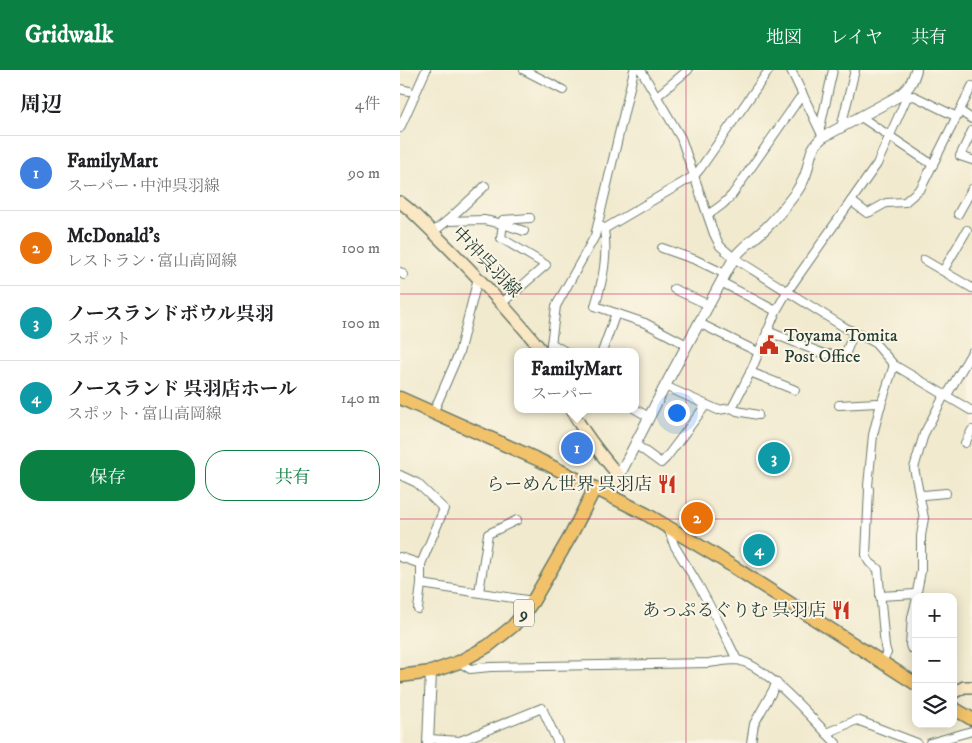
<!DOCTYPE html>
<html lang="ja">
<head>
<meta charset="utf-8">
<style>
	:root { --surface:#fff; --page:#f6f6f6; --text:#202124; --muted:#757577; --line:#e0e0e0; --accent:#0b8043 }
	body { margin:0; font-family:"IM FELL DW Pica","Noto Serif JP",serif; background:var(--page); color:var(--text) }
	.controls { position:absolute; right:15px; bottom:15px; display:grid; overflow:hidden; border-radius:10px; box-shadow:0 2px 12px #0003 }
	.controls button { width:45px; height:45px; display:grid; place-items:center; padding:0; border:0; border-bottom:1px solid var(--line); background:var(--surface); color:var(--text); font:25px sans-serif }
	.you { position:absolute; left:276px; top:342px; width:18px; height:18px; margin:-12px; border:4px solid #fff; border-radius:50%; background:#1a73e8; box-shadow:0 0 0 8px #1a73e833 }
	.badge { display:grid; place-items:center; width:32px; height:32px; border-radius:50%; background:var(--accent); color:#fff; font-size:16px; font-weight:700 }
	.pin { position:absolute; translate:-50% -50%; border:2px solid #fff; box-shadow:0 1px 5px #0006 }
	.popup { position:absolute; left:114px; top:278px; width:125px; height:65px; box-sizing:border-box; display:grid; place-content:center; border-radius:10px; background:var(--surface); filter:drop-shadow(0 1px 4px #0005); font-size:16px; white-space:nowrap; color:var(--muted) }
	.popup b { font-size:19px; color:var(--text) }
	.popup::after { content:''; position:absolute; left:50%; top:100%; margin-left:-10px; border:10px solid transparent; border-top-color:var(--surface) }
	.list { margin:0; padding:0; list-style:none }
	h2 { display:flex; justify-content:space-between; align-items:center; height:65px; margin:0; padding:0 20px; font-size:21px }
	h2 small { font-size:16px; font-weight:400; color:var(--muted) }
	.list li { display:grid; grid-template-columns:32px 1fr auto; gap:15px; align-items:center; box-sizing:border-box; height:75px; padding:0 20px; border-top:1px solid var(--line) }
	.list b { display:block; font-size:19px; white-space:nowrap }
	.list p { margin:0; font-size:16px; white-space:nowrap; color:var(--muted) }
	.list em { font-size:16px; font-style:normal; color:var(--muted) }
	.actions { display:flex; gap:10px; padding:15px 20px }
	.actions a { flex:1; padding:11px 0; border:1px solid var(--accent); border-radius:20px; text-align:center; font-size:18px; color:var(--accent) }
	.actions .main { background:var(--accent); color:#fff }
	.icon { flex:none; width:28px; height:28px; fill:none; stroke:currentColor; stroke-width:2; stroke-linecap:round; stroke-linejoin:round }
	.map { position:relative; flex:none; width:572px; height:673px; overflow:hidden }
	header { display:flex; align-items:center; gap:30px; box-sizing:border-box; height:70px; padding:0 25px; background:var(--accent); color:#fff }
	header strong { font-size:24px }
	nav { display:flex; gap:28px; margin-inline-start:auto; font-size:18px }
	main { display:flex }
	aside { flex:1; background:var(--surface) }
	.map>svg:first-child { display:block }
	.lines { fill:none; stroke-linecap:round; stroke-linejoin:round }
	.minor-casing { stroke:#687a6a; stroke-width:10 }
	.tertiary-casing { stroke:#687a6a; stroke-width:12 }
	.secondary-casing { stroke:#687a6a; stroke-width:14 }
	.primary-casing { stroke:#687a6a; stroke-width:15 }
	.minor { stroke:#fff; stroke-width:8 }
	.tertiary { stroke:#fff; stroke-width:10 }
	.secondary { stroke:#fae7c3; stroke-width:11 }
	.primary { stroke:#f2c26a; stroke-width:12 }
	.grid { fill:none; stroke:#c2185b; stroke-width:1; stroke-opacity:0.55 }
	.labels { text-anchor:middle; stroke-width:4; stroke-linejoin:round; paint-order:stroke }
	.shield { fill:#fcf5e5; stroke:#617469; stroke-width:1 }
	.shield-label { font-size:16px; font-weight:bold; fill:#1f3d34 }
	.street-label { font-size:18px; fill:#1f3d34; stroke:#fcf5e5 }
	.poi-label { font-size:18px; fill:#1f3d34; stroke:#fcf5e5; text-anchor:end }
</style>
</head>
<body>
<header>
<strong>Gridwalk</strong>
<nav><a>地図</a><a>レイヤ</a><a>共有</a></nav>
</header>
<main>
<aside>
<h2>周辺<small>4件</small></h2>
<ul class="list">
<li><span class="badge" style="background:#3f7fe0">1</span><div><b>FamilyMart</b><p>スーパー · 中沖呉羽線</p></div><em>90 m</em></li>
<li><span class="badge" style="background:#e8710a">2</span><div><b>McDonald's</b><p>レストラン · 富山高岡線</p></div><em>100 m</em></li>
<li><span class="badge" style="background:#0f9aa8">3</span><div><b>ノースランドボウル呉羽</b><p>スポット</p></div><em>100 m</em></li>
<li><span class="badge" style="background:#0f9aa8">4</span><div><b>ノースランド 呉羽店ホール</b><p>スポット · 富山高岡線</p></div><em>140 m</em></li>
</ul>
<div class="actions"><a class="main">保存</a><a>共有</a></div>
</aside>
<div class="map">
<svg width="572" height="673" viewBox="0 0 572 673">
	<rect width="100%" height="100%" fill="#fcf5e5"/>
	<filter id="ink" filterUnits="userSpaceOnUse"><feTurbulence type="fractalNoise" baseFrequency=".02" numOctaves="2"/><feDisplacementMap in="SourceGraphic" scale="10" xChannelSelector="R" yChannelSelector="G"/><feConvolveMatrix kernelMatrix="1 2 1 2 8 2 1 2 1" color-interpolation-filters="sRGB"/></filter>
	<filter id="wash" filterUnits="userSpaceOnUse"><feTurbulence type="fractalNoise" baseFrequency=".0096" numOctaves="4" result="noise"/><feDisplacementMap in="SourceGraphic" scale="20" xChannelSelector="R" yChannelSelector="G"/><feGaussianBlur stdDeviation="1.12" result="paint"/><feColorMatrix in="noise" values="0 0 0 0 0 0 0 0 0 0 0 0 0 0 0 0 0 1.4 0 .05"/><feComposite in="paint" operator="in"/></filter>
	<g filter="url(#wash)">
		<rect width="100%" height="100%" fill="#f1eacf"/>
	</g>
	<g filter="url(#ink)">
		<g class="lines">
			<g class="minor-casing">
				<g id="minor">
					<path d="M124 0 163 20"/>
					<path d="M241 0 281 68 314 164 320 176 334 188 444 257 474 272 494 295 572 341"/>
					<path d="M391 0 423 67"/>
					<path d="M0 19 9 21"/>
					<path d="M256 27 288 0"/>
					<path d="M507 27 514 26 557 47"/>
					<path d="M560 41 572 49"/>
					<path d="M461 47 533 95"/>
					<path d="M441 57 455 0"/>
					<path d="M0 58 26 0"/>
					<path d="M420 58 433 0"/>
					<path d="M572 61 560 86 572 90"/>
					<path d="M451 131 467 143 470 142 486 133 505 132 521 118 572 16"/>
					<path d="M558 144 572 119"/>
					<path d="M308 145 323 134 332 125 399 29 403 25"/>
					<path d="M47 151 84 150 103 154V150L130 148"/>
					<path d="M202 157 204 159C208 186 203 210 195 236L245 253 287 275"/>
					<path d="M204 159 294 106 300 99 369 0"/>
					<path d="M33 162 47 151 85 116"/>
					<path d="M262 178 296 190 325 204"/>
					<path d="M524 190 572 218"/>
					<path d="M543 201 567 160"/>
					<path d="M0 202 4 205"/>
					<path d="M321 212 376 241"/>
					<path d="M274 219 309 235"/>
					<path d="M102 233 146 195 101 168 103 154 124 161"/>
					<path d="M299 253 358 282"/>
					<path d="M367 261 424 284 445 285 454 262"/>
					<path d="M151 273 166 282"/>
					<path d="M150 282 156 236 195 166 234 0"/>
					<path d="M202 282 216 243"/>
					<path d="M350 302 395 320"/>
					<path d="M265 316 318 340 332 338 351 301 376 241 387 222 477 94 507 27V19"/>
					<path d="M547 325 572 282"/>
					<path d="M439 335 477 333 481 335"/>
					<path d="M332 338 337 341 358 345"/>
					<path d="M235 339 249 347"/>
					<path d="M33 343 59 283 78 208"/>
					<path d="M565 373 572 360"/>
					<path d="M235 374 261 393 266 388 306 335"/>
					<path d="M0 405 17 413 44 439 21 494V514L18 539"/>
					<path d="M519 424 524 425 546 423"/>
					<path d="M268 457 274 475 299 516 320 555 337 590"/>
					<path d="M0 487 21 494"/>
					<path d="M21 514 133 531"/>
					<path d="M79 522 88 464 117 450"/>
					<path d="M480 526 516 524"/>
					<path d="M516 527 521 501V466L524 448 514 398 524 364 545 324"/>
					<path d="M511 578 510 575 512 547 516 532"/>
					<path d="M59 592 70 599 90 597 309 593C317 592 327 590 336 590 365 593 414 651 436 673"/>
					<path d="M481 592 487 583 485 577 478 499 469 492 466 485 469 419 468 416 473 365 479 341 494 295"/>
					<path d="M426 663 457 650 517 673"/>
					<path d="M29 669 60 671 142 638 158 673"/>
					<path d="M351 673 354 654 377 613"/>
					<path d="M530 673 572 661"/>
				</g>
			</g>
			<g class="tertiary-casing">
				<g id="tertiary">
					<path d="M219 406 265 316 334 188C343 176 356 168 367 157 378 146 388 133 397 121 401 115 405 108 407 100 411 85 410 78 423 67L497 27C508 19 512 14 516 0"/>
					<path d="M28 673 31 602"/>
				</g>
			</g>
			<g class="secondary-casing">
				<g id="secondary">
					<path d="M0 132 10 140C57 185 102 231 143 282"/>
					<path d="M171 339C184 364 201 385 219 406L210 425"/>
					<path d="M553 623 564 617H572"/>
				</g>
			</g>
			<g class="primary-casing">
				<g id="primary">
					<path d="M0 328 139 390 246 444 318 487 516 614"/>
					<path d="M0 606 31 602 59 592 88 576 113 556 125 542 133 531 171 465 195 418"/>
					<path d="M553 638 572 649"/>
				</g>
			</g>
			<use href="#minor" class="minor"/>
			<use href="#tertiary" class="tertiary"/>
			<use href="#secondary" class="secondary"/>
			<use href="#primary" class="primary"/>
		</g>
	</g>
	<path class="grid" d="M286 0V673M0 224H572M0 449H572"/>
	<defs>
		<g id="civic-bare" transform="scale(1.5)"><path d="M-.6-6.5H3V-4.5H.6V-3L4-1V1h2V6H-6V1h2V-1L-.6-3ZM-1.2 2.5V6h2.4V2.5Z" fill="#c8321e" stroke="#fcf5e5" stroke-width="2.5" paint-order="stroke"/></g>
		<g id="restaurant-bare" transform="scale(1.5)"><path d="M-5-6h1v4h1v-4h1v4h1v-4h1v5L-1.5 .5V6h-2V.5L-5-1ZM5-6V6H3V1.5H1.5Q1.5-4 5-6Z" fill="#c8321e" stroke="#fcf5e5" stroke-width="2.5" paint-order="stroke"/></g>
	</defs>
	<g fill-rule="evenodd">
		<use href="#civic-bare" x="369" y="275"/>
		<use href="#restaurant-bare" x="267" y="414"/>
		<use href="#restaurant-bare" x="441" y="540"/>
	</g>
	<g class="labels">
		<rect class="shield" x="114" y="529.5" width="20" height="27" rx="4"/>
		<g class="shield-label">
			<text x="124" y="549">9</text>
		</g>
		<g class="street-label">
			<text transform="translate(87 192) rotate(46)" y="6">中沖呉羽線</text>
		</g>
		<g class="poi-label">
			<text x="384" y="271" text-anchor="start">Toyama Tomita<tspan x="384" dy="21">Post Office</tspan></text>
			<text x="252" y="420">らーめん世界 呉羽店</text>
			<text x="426" y="546">あっぷるぐりむ 呉羽店</text>
		</g>
	</g>
</svg>
<div class="controls">
<button>+</button>
<button>−</button>
<button><svg class="icon" aria-label="layers" viewBox="0 0 24 24"><path d="M12 4l9 5-9 5-9-5zM3 14l9 5 9-5"/></svg></button>
</div>
<div class="you"></div>
<div class="pin badge" style="left:177px;top:378px;background:#3f7fe0">1</div>
<div class="popup"><b>FamilyMart</b>スーパー</div>
<div class="pin badge" style="left:297px;top:448px;background:#e8710a">2</div>
<div class="pin badge" style="left:374px;top:388px;background:#0f9aa8">3</div>
<div class="pin badge" style="left:359px;top:480px;background:#0f9aa8">4</div>
</div>
</main>
</body>
</html>
